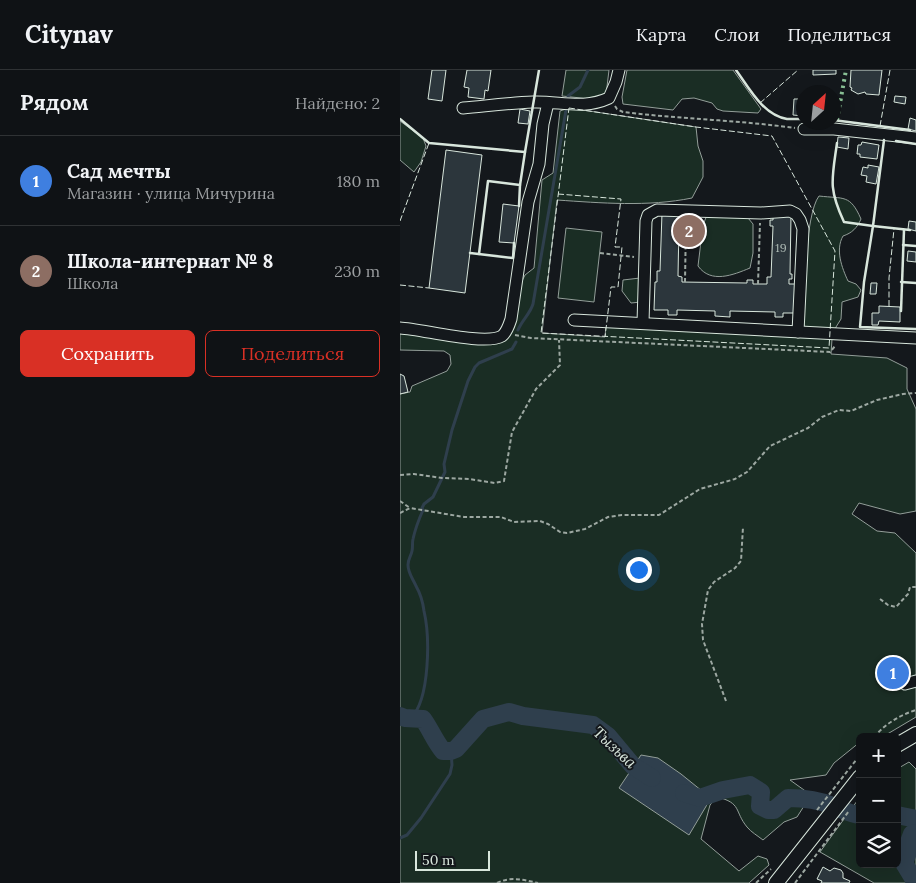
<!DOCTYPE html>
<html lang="ru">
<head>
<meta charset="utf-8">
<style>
	:root { --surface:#0f1215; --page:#1d2022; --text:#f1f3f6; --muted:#9b9ea0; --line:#2f3234; --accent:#d93025 }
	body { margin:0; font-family:Lora,serif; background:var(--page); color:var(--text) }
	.controls { position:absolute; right:15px; bottom:15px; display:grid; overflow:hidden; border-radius:8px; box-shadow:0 5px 20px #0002 }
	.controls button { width:45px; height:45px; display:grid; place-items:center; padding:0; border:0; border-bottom:1px solid var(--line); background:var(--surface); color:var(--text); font:25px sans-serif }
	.compass { position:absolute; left:396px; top:15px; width:45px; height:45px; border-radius:50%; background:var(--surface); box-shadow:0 5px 20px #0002; rotate:27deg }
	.scale { position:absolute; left:15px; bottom:12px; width:75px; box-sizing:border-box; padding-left:5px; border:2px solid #d8e6dc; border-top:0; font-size:14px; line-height:18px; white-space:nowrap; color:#d8e6dc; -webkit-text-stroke:4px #14181c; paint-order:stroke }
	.you { position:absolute; left:238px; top:499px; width:18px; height:18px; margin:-12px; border:4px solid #fff; border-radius:50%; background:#1a73e8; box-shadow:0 0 0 8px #1a73e833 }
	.badge { display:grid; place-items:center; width:32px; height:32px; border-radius:50%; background:var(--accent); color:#fff; font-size:16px; font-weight:700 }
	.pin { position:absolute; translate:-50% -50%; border:2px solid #fff; box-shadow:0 1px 5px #0006 }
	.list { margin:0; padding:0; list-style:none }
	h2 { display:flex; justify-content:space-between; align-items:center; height:65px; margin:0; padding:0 20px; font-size:21px }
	h2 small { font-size:16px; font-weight:400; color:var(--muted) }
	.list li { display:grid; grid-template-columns:32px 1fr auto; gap:15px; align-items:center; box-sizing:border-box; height:90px; padding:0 20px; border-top:1px solid var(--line) }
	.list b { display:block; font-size:19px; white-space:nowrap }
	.list p { margin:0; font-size:16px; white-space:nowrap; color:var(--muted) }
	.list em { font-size:16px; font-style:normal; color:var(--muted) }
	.actions { display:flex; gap:10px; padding:15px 20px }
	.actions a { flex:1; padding:11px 0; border:1px solid var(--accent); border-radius:8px; text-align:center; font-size:18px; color:var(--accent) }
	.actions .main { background:var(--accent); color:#fff }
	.icon { flex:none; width:28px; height:28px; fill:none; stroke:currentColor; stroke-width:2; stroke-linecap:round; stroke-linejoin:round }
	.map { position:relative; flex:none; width:516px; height:813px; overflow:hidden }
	header { display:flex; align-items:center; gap:30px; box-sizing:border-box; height:70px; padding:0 25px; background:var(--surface); border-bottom:1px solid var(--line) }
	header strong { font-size:24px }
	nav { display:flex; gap:28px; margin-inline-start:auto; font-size:18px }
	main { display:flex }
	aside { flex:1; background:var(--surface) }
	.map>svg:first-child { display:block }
	.green { fill:#1a2d24; stroke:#939e99 }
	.water { fill:#2f3f4d; stroke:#939e99 }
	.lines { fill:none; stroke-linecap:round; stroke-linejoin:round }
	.stream { stroke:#2f3f4d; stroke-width:3 }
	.river { stroke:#2f3f4d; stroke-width:18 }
	.building { fill:#2c363c; stroke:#d8e6dc }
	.minor-casing { stroke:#d8e6dc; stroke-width:13 }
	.major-casing { stroke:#d8e6dc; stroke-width:16 }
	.path { stroke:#9da8a2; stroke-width:2; stroke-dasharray:4 2.5; stroke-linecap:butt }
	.minor { stroke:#14181c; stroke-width:11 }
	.major { stroke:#14181c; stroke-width:14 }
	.hedge { stroke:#8ac095; stroke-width:4; stroke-dasharray:2.5 4; stroke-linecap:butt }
	.fence { stroke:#d8e6dc; stroke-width:1; stroke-dasharray:6 2.5; stroke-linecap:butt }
	.wall { stroke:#d8e6dc; stroke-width:2.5 }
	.labels { text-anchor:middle; stroke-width:4; stroke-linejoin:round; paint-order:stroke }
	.number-label { font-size:12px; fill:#adbab4 }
	.water-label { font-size:16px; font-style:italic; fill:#d8e6dc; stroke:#14181c }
</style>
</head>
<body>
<header>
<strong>Citynav</strong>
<nav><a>Карта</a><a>Слои</a><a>Поделиться</a></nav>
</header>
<main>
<aside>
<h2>Рядом<small>Найдено: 2</small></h2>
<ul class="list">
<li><span class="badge" style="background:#3f7fe0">1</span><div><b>Сад мечты</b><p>Магазин · улица Мичурина</p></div><em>180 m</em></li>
<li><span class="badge" style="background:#8d6e63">2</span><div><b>Школа-интернат № 8</b><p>Школа</p></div><em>230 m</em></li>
</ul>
<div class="actions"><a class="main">Сохранить</a><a>Поделиться</a></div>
</aside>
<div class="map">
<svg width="516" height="813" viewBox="0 0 516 813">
	<rect width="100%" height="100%" fill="#14181c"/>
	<g class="green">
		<path d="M166 0H209L206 25 200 30 162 26Z"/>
		<path d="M227 0H333L361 39 358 43 323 41 317 39 312 33 294 28 282 29 273 40 223 34 222 27Z"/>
		<path d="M169 38 296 57 298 76 303 91V107L292 128C248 137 201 133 157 130L142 263 205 267 206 255 401 262C403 235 405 144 419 126 444 129 450 124 461 149 457 158 452 163 443 166 435 180 442 198 448 211L456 214 461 220 458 227 442 232 441 249 436 257 432 269 431 284 487 288 507 298V319L516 339V441L500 444 459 433 452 444 477 461 495 463 516 483V647L484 666 460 667V672L434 693 426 705 390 710 411 725 397 747 384 752 363 770C358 766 351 762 347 757 334 741 342 733 317 727L310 735 301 769 339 801 358 786 367 789 369 795 349 813H0V324L10 322 12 316 47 301 51 294 50 285 44 281 0 280V262L109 267 118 219 125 205 134 198 142 110 153 103 160 41Z"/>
		<path d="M0 51 23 68 26 76 21 92 14 102 0 90Z"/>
		<path d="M307 145 348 148 353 154V183L350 198C333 205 311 214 298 196L303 155Z"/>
		<path d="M166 158 202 162 194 232 158 228Z"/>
		<path d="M240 208 241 232 231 233 222 221 223 210Z"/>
		<path d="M509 692 516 699V813H474L420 782 460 727V794H497V699Z"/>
	</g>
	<path class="water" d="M241 685 258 688 281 704 307 725 308 733 289 765 219 718Z"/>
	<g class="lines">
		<g class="stream">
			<path d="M168 26 180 17 188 0"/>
			<path d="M118 260C122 250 130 244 133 234L166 40"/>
			<path d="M11 648C30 629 30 567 24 541 23 533 20 523 16 516 13 509 8 503 8 495 8 489 11 486 12 481 13 477 12 473 13 469 15 460 19 449 23 440L22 438 24 434 33 427 45 402 44 394 52 360 68 311 75 297 79 293 112 279 116 272"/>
			<path d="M0 768 7 765 21 748 50 704 52 695 51 681"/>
		</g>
		<g class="river">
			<path d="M0 646 5 648 23 649C31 660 34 670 43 681H51L56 679 83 649 109 642 123 646 193 655 208 666 233 696 252 708"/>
			<path d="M284 723 300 728 323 720 350 715 361 722 360 736 368 740H374L388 728C403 728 419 730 433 736 442 739 450 744 460 745"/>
			<path d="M497 745 516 749"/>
			<path d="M516 763 512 764 509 772V780L504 793 516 813"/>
		</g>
	</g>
	<g class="building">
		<path d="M32 0H46L42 31 28 29Z"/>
		<path d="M67 0H91L88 21 85 20 84 29 68 27 69 18 64 17Z"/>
		<path d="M413 0H436V4L413 5Z"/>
		<path d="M451 0H482L479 25 466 24 465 22 458 24 451 20 452 18 450 17Z"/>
		<path d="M495 26 506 27 505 34 494 32Z"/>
		<path d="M394 29H403V47V46L393 45Z"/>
		<path d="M120 39 130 41 128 54 118 53Z"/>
		<path d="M510 48 516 50V61L508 59Z"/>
		<path d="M438 67 449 68 448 79 437 77Z"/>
		<path d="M462 72 479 75 477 89 460 87V84H457L458 75H461Z"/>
		<path d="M46 80 82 85 65 223 29 218Z"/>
		<path d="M468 95 479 97 476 114 466 112 467 106 461 105 463 97 468 98Z"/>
		<path d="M103 134 119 136 114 173 99 172Z"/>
		<path d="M262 143H280V148H282V154H279L278 206 282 207V212L347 213V210H353V214H367V207H371L373 156H370V150H373V145L391 146 390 204H392V209H389V214H396L395 243H383V247H375V242L330 241V247L315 246V241L277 240V245H268V240H254L255 212H257V201H260Z"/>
		<path d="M509 151 516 152V161L508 159Z"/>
		<path d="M508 181 516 182V192L507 191Z"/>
		<path d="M471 213H477L476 224H470Z"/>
		<path d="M479 236 500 237V252L479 251 478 255H472V243H479Z"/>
		<path d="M0 304 4 306 8 322 0 324Z"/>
		<path d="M423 797 430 801 434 798 441 800 443 803V808L450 811 449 813H421L422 811 417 809Z"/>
	</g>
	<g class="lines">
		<g class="minor-casing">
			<g id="minor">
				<path d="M63 38C86 36 109 33 133 32 160 31 183 40 209 28L216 12 219 0"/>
				<path d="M404 59H434L516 68"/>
				<path d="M174 250 516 268"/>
				<path d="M243 253 246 151 248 145 257 140 361 143 390 141 396 144 400 150 403 159 398 262"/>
				<path d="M0 258C22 259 85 276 102 266 107 262 109 255 111 249L128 132 139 94 143 54 148 33"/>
				<path d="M505 614 516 611"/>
			</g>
		</g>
		<g class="major-casing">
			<g id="major">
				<path d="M497 675 516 664"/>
				<path d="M376 813 460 707"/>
			</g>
		</g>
		<g class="path">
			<path d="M215 36 217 39 223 42C280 49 338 50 395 58"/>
			<path d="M200 183 234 187"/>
			<path d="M285 212 286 151"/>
			<path d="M358 214 360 153"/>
			<path d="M115 265 131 268 430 282 436 275"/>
			<path d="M0 405 14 404 42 408 69 409 95 413 104 411 112 362 136 319 160 295 159 270"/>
			<path d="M0 431 10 438"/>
			<path d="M0 443 10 438 64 447H101L114 452 140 451 148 454 160 462 167 463 185 459 208 447 222 445H259L300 419 335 409 347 402 370 376 408 358 422 347 439 340 451 341 477 330 503 324 516 323"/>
			<path d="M480 529 488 535 496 537 508 524 510 517H516"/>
			<path d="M326 631 303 570 302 554 308 520 314 512 335 498 341 491 343 457"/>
			<path d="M474 667C485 654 500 645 516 640"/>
			<path d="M417 740 460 685"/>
			<path d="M97 813C111 806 124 810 138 813"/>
			<path d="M356 813 371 799"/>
			<path d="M395 813 449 741"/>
		</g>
		<use href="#minor" class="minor"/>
		<use href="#major" class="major"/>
		<path class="hedge" d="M437 50 446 0"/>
		<g class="fence">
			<path d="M360 33 398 0"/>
			<path d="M169 38 296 57 372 66 435 181 429 278 141 263Z"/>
			<path d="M480 56 490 0"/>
			<path d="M158 124 221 129 215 177H222L218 217H211L205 267"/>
			<path d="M0 151 29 73"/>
			<path d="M0 215 29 218"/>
			<path d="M489 236V208L494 159"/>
		</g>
		<g class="wall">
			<path d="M336 0C349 18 363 45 387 49 393 49 398 49 403 49"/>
			<path d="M0 49 29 73 125 82 139 0"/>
			<path d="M433 50 510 60"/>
			<path d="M484 70 473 156 510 160"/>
			<path d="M496 71 516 74"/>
			<path d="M437 73C432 109 428 118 444 152L473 156 464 212 460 257 516 259"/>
			<path d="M120 115 125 82"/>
			<path d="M503 175 516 176"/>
			<path d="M70 183 113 188 114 173"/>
			<path d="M79 184 88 111 120 115 119 136"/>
			<path d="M501 212 516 213"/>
			<path d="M501 241 504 160"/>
		</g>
	</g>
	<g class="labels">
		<g class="number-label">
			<text x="381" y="182">19</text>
		</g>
		<g class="water-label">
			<text transform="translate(215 677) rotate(43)" y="6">Тызьва</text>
		</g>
	</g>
</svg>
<div class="controls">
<button>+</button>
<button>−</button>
<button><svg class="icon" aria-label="layers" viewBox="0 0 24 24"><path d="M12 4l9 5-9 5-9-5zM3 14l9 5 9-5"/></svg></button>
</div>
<svg class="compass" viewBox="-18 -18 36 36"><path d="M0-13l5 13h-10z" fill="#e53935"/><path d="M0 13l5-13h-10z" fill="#9b9ea0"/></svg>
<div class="scale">50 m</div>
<div class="you"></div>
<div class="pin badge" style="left:493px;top:603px;background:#3f7fe0">1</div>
<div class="pin badge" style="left:289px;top:161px;background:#8d6e63">2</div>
</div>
</main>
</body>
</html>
